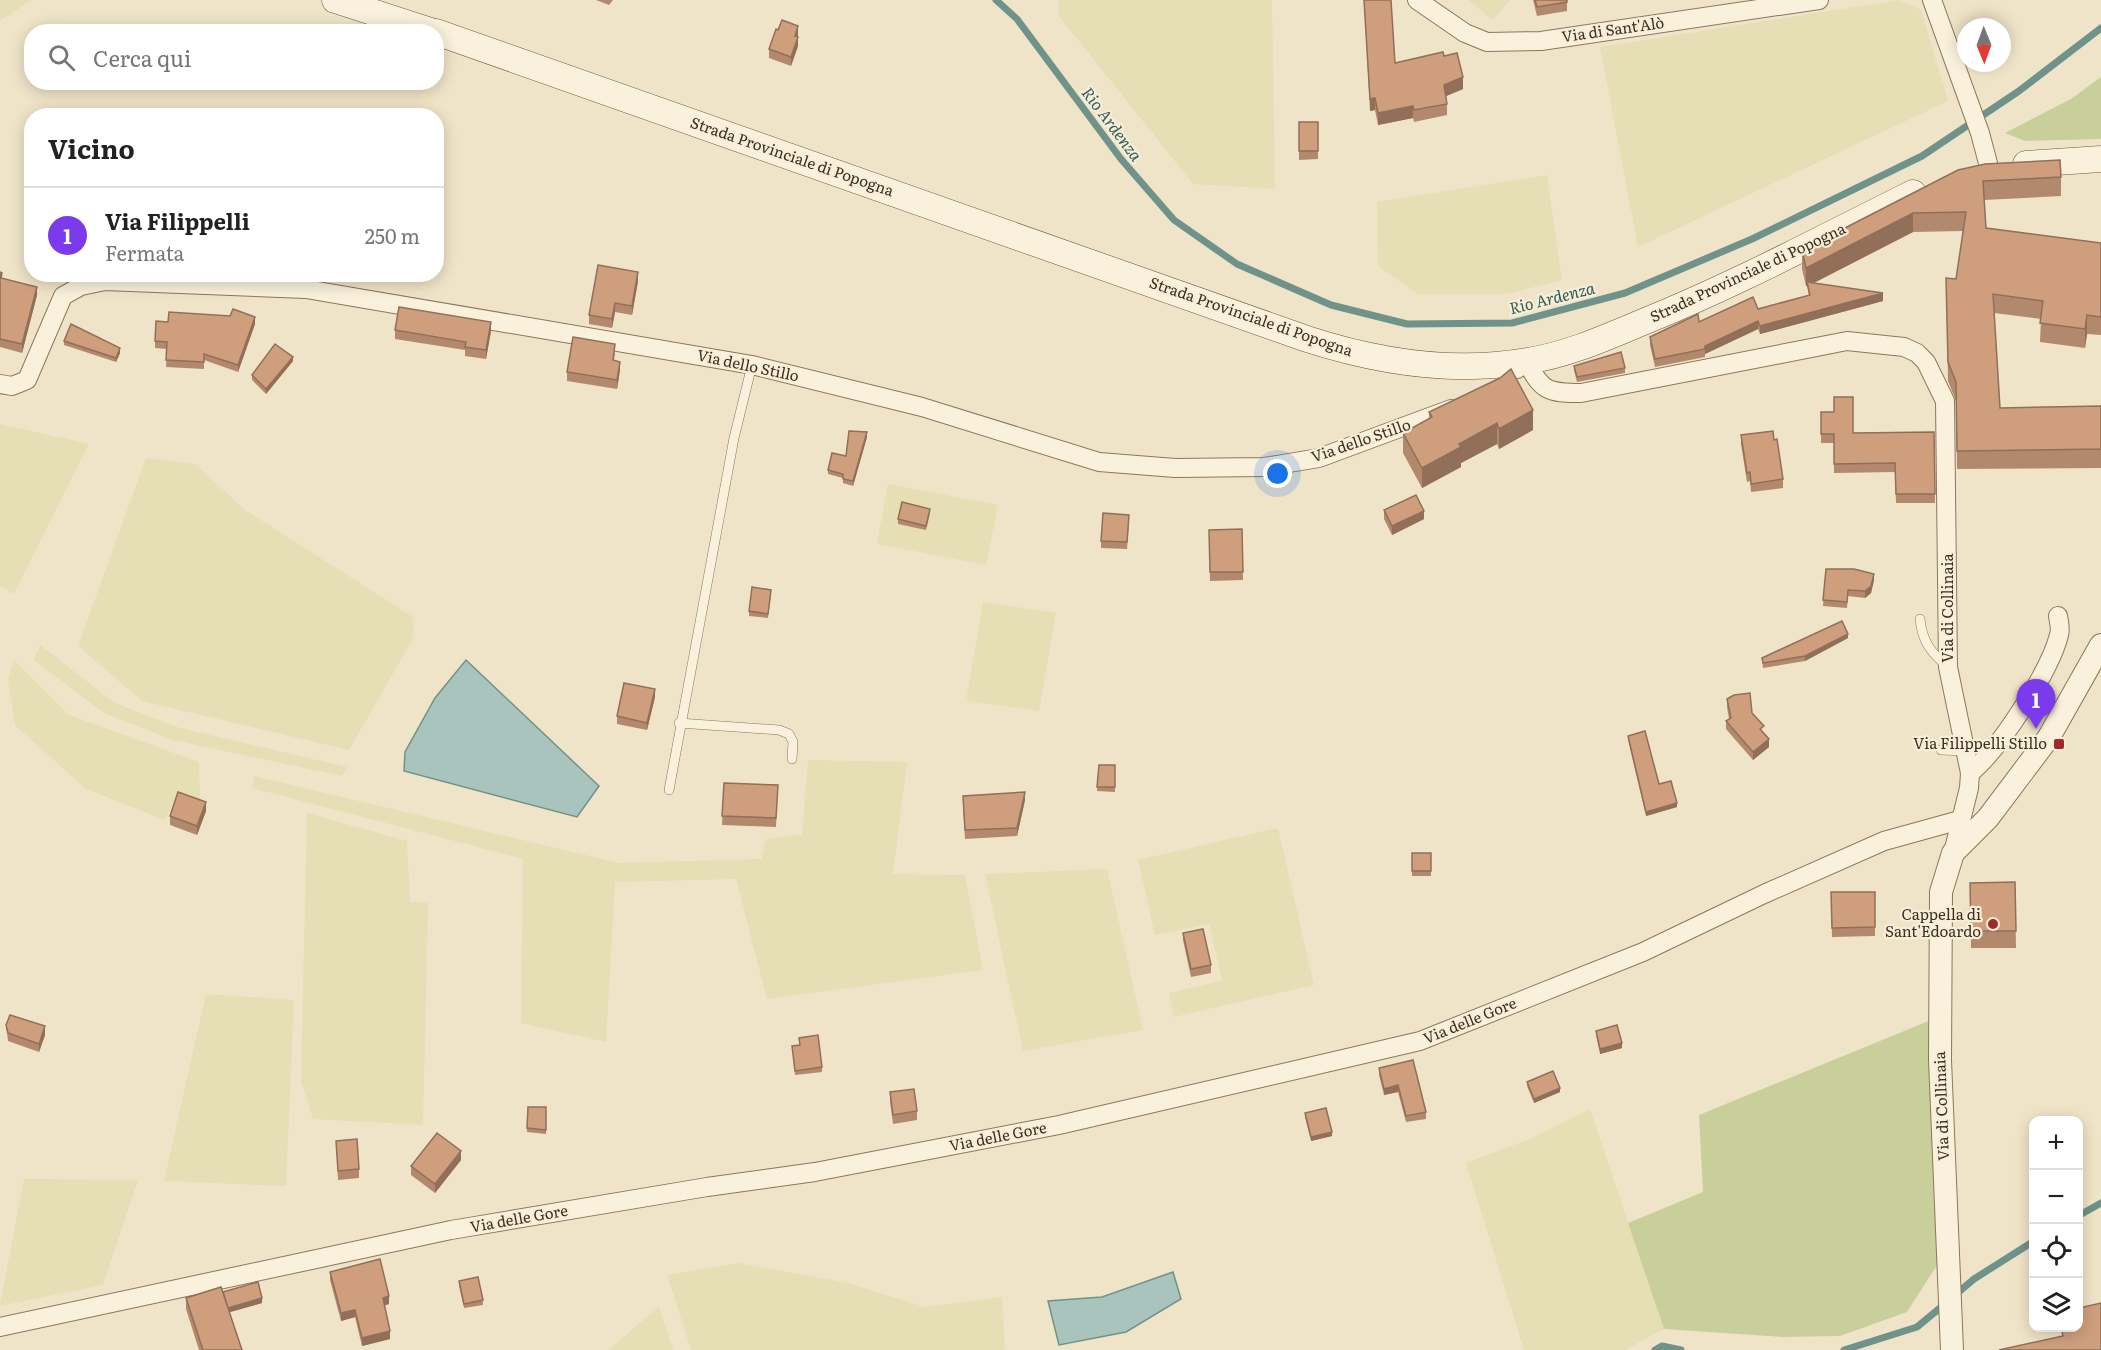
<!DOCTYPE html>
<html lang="it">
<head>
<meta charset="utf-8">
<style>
	:root { --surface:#fff; --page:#f6f6f6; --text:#222; --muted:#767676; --line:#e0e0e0; --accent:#7c3aed }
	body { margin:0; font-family:Literata,serif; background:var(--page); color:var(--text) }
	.controls { position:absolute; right:18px; bottom:18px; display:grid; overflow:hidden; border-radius:12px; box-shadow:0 3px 15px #0003 }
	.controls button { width:54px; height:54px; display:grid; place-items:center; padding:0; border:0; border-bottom:2px solid var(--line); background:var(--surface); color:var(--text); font:30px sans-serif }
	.compass { position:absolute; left:1957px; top:18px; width:54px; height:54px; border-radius:50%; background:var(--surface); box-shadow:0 3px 15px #0003; rotate:179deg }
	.you { position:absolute; left:1278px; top:474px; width:21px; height:21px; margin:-15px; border:4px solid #fff; border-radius:50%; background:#1a73e8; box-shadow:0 0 0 9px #1a73e833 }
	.badge { display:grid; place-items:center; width:39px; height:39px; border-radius:50%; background:var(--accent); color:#fff; font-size:20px; font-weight:700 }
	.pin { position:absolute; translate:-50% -50px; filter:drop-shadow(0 2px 3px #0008) }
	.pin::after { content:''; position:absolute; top:32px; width:21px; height:18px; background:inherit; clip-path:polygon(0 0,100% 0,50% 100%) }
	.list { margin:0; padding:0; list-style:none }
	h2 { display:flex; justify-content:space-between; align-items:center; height:78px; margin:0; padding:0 24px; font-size:26px }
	h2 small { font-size:20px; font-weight:400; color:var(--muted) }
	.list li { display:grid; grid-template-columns:39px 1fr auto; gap:18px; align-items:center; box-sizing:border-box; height:96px; padding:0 24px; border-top:2px solid var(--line) }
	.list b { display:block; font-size:22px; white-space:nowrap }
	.list p { margin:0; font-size:20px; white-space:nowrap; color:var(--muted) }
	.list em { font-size:20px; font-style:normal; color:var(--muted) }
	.icon { flex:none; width:33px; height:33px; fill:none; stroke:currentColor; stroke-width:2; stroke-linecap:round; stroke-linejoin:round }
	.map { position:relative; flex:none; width:2101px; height:1350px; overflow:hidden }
	.search { position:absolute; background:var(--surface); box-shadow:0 3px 15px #0003; left:24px; top:24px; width:420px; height:66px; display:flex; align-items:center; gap:15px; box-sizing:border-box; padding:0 21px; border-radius:24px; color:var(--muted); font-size:22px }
	.panel { position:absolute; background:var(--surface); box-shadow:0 3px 15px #0003; left:24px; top:108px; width:420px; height:174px; border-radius:24px }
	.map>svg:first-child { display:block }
	.farmland { fill:#e6deb5 }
	.green { fill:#c9cf9b }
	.water { fill:#a9c4bc; stroke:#6f938a; stroke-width:1.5 }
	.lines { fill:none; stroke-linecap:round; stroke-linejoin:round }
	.stream { stroke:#6f938a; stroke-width:7 }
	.service-casing { stroke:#8d765c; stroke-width:10 }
	.minor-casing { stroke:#8d765c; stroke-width:20 }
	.tertiary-casing { stroke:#8d765c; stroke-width:24 }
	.secondary-casing { stroke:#6f573f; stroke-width:27 }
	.service { stroke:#faf1dc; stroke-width:9 }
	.minor { stroke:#faf1dc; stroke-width:18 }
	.tertiary { stroke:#faf1dc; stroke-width:22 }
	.secondary { stroke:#faf1dc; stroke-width:26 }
	.wall { fill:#b2896c }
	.shaded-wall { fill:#916f58 }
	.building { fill:#cf9f7d; stroke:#916f58; stroke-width:1.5 }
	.poi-dot { fill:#9e2a2b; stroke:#f7eed8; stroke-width:2 }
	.labels { text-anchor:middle; stroke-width:4.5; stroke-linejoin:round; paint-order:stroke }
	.street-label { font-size:15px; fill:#3d2e20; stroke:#f7eed8 }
	.poi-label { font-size:15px; fill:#3d2e20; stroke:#f7eed8; text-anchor:end }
	.water-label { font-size:16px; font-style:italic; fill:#2f5d5a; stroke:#f7eed8 }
</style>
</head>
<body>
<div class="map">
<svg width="2101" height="1350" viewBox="0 0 2101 1350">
	<rect width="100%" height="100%" fill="#f0e4c8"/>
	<g class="farmland">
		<path d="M0 0H32L0 21Z"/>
		<path d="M1059 0H1272L1275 189 1193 184 1059 16Z"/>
		<path d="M1468 0H1510L1493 20Z"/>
		<path d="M1899 0 1921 10 1948 101 1638 247 1600 47Z"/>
		<path d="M1547 175 1562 280 1507 294H1418L1378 266 1377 202Z"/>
		<path d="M0 424 89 444 14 594 0 586Z"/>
		<path d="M146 458 195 464 245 510 413 617V639L349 750 142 701 78 646Z"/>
		<path d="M888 484 998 505 986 565 877 544Z"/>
		<path d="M983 602 1056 613 1039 711 966 701Z"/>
		<path d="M40 645 115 703 180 728 347 767 342 776 173 740 104 713 34 660Z"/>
		<path d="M14 660 69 715 199 762 200 800 178 792 165 820 86 789 15 725 8 680Z"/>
		<path d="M808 760 907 762 893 874 965 875 983 970 767 999 736 879 615 882 606 1042 521 1023 523 859 252 788 254 776 619 863 761 859 766 839 802 834Z"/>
		<path d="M307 813 407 841 410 902 428 903 423 1125 313 1119 301 1081Z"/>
		<path d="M1278 828 1314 985 1174 1017 1169 993 1222 981 1209 924 1155 935 1138 860Z"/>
		<path d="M1107 869 1143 1030 1023 1051 985 874Z"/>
		<path d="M206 994 294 1000 286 1186 164 1181Z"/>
		<path d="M1590 1109 1664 1329 1625 1350H1524L1466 1163 1530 1139Z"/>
		<path d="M24 1179 138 1180 103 1285 0 1306Z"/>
		<path d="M738 1263 848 1283 925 1307 1002 1297 1005 1350H691L667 1275Z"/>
		<path d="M659 1307 673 1350H608Z"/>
	</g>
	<g class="green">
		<path d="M2101 77V139L2025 141 2005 133 2071 99Z"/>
		<path d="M1931 1020 1941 1259 1907 1312 1840 1336 1783 1337 1664 1329 1628 1223 1703 1192 1699 1115Z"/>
	</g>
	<g class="water">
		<path d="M466 660 599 786 577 817 404 771 405 752 435 698Z"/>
		<path d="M1173 1272 1181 1299 1126 1332 1059 1345 1048 1301 1102 1297Z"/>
	</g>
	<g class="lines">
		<g class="stream">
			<path d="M996 0 1017 19 1121 159 1174 220 1237 264 1331 305 1407 324 1512 323 1625 293 1752 239 1922 156 2019 91 2101 28"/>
			<path d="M2078 1216 2101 1203"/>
			<path d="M1955 1295 1974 1279 2034 1241"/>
			<path d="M1655 1350 1662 1346 1681 1350"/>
			<path d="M1844 1350 1917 1327 1946 1303"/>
		</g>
		<g class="service-casing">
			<g id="service">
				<path d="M1920 619C1922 641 1931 653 1948 667"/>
				<path d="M679 723 779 730 789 734 793 742 792 759"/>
				<path d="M1941 750 1966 751"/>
				<path d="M669 790 734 438 752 365"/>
			</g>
		</g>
		<g class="minor-casing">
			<g id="minor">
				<path d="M1417 0 1465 33 1487 42 1541 41 1819 0"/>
				<path d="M1932 0 1980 133 1989 167"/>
				<path d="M1517 369 1526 361C1542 391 1547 393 1581 393L1847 341 1904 347 1917 353 1926 362 1945 401 1948 667 1970 773 1969 788 1953 853"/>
				<path d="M0 384 12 386 27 380 63 296 81 286 105 281 306 289 752 365 922 407 1099 462 1175 468 1264 467 1319 458 1451 409"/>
				<path d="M1970 773C1999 750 2050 671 2059 635 2061 629 2059 622 2058 616"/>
				<path d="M0 1327 451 1230 707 1187 815 1172 1059 1125 1420 1041 1643 952 1764 894 1884 841 1960 820"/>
			</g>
		</g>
		<g class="tertiary-casing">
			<path id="tertiary" d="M1952 1350 1940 1060 1941 892 1953 853 1988 818 2049 737 2101 645"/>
		</g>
		<g class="secondary-casing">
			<g id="secondary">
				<path d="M335 0 434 32"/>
				<path d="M436 32 1307 339C1378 362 1452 374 1527 361 1567 355 1605 338 1643 322 1735 285 1824 237 1913 193"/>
				<path d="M2026 164 2101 159"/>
			</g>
		</g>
		<use href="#service" class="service"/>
		<use href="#minor" class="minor"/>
		<use href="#tertiary" class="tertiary"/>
		<use href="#secondary" class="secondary"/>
	</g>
	<g class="wall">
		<path d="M596 0H613L609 5Z"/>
		<path d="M1364 0 1395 63 1444 56 1463 89 1446 96 1447 104V115L1414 122 1413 118 1378 125 1375 110 1370 111Z"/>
		<path d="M1533 0H1567V11L1537 16Z"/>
		<path d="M798 35V46L791 66 769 58V49Z"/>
		<path d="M1299 122H1318V159L1299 160Z"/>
		<path d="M1958 170 2061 177V196L1984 200 1986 228 2101 243V335L2087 334 2085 348 2040 342 2041 319 1994 313 2000 408 2101 406V468L1957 469 1956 401 1948 381 1946 278 1956 279 1963 231 1913 232 1813 283 1883 301 1760 334 1758 329 1705 354V357L1655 367 1650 345V337L1699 322 1758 309 1809 296 1807 286H1806L1802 269V250Z"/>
		<path d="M0 272 2 278 37 295 22 353 0 347Z"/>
		<path d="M638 281 632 315 615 312 612 328 589 324V315Z"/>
		<path d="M255 324 238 372 204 360V369L166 367 167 349 155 348V341Z"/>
		<path d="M395 330 491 331 486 359 465 356V350L395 339Z"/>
		<path d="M64 341 120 353 116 362 64 345Z"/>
		<path d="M615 353 614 360 620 370 617 389 567 381V372Z"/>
		<path d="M293 361 266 394 252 380V375Z"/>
		<path d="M1574 366 1625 368V373L1577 382 1574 370Z"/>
		<path d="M1429 412 1533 430 1499 449 1497 444 1461 463V467L1422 488 1403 453V433L1429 419Z"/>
		<path d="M1821 412 1853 433 1934 432 1935 503H1896L1895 472 1834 473V443H1821Z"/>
		<path d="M1741 435 1783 479V488L1751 492 1750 481 1747 482 1741 444Z"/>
		<path d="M867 437 853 486 843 483V478L828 474V470L846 456Z"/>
		<path d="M1384 510 1424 519 1392 535 1384 519Z"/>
		<path d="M930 513 926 530 898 524V519Z"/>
		<path d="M1129 522 1127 549 1101 548V541Z"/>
		<path d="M1242 529 1243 580 1210 581 1209 530Z"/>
		<path d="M1826 569 1874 580 1871 593 1865 598 1848 596 1847 608 1823 606Z"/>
		<path d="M771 594 768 618 749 616V611Z"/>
		<path d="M1848 638 1805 661 1763 668 1762 658Z"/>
		<path d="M655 697 647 730 617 724V716Z"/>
		<path d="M1727 699 1752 713 1764 734 1769 747 1753 760 1726 729V721L1729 719 1727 707Z"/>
		<path d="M1628 736 1659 784 1677 807 1646 816 1628 740Z"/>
		<path d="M1099 765H1115V792L1097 791Z"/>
		<path d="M724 783 778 785 776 827 722 825Z"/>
		<path d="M1025 800 1017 836 965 839 963 804Z"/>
		<path d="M206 811 197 835 170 825V816Z"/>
		<rect x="1412" y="853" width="19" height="23"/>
		<path d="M2015 882 2016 948H1971L1970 883Z"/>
		<path d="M1831 892H1875V936L1832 937Z"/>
		<path d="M1183 933 1211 965V973L1191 977 1183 940Z"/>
		<path d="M6 1025 45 1035 39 1052 8 1041Z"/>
		<path d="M1596 1031 1622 1048 1600 1054 1596 1035Z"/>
		<path d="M799 1038 822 1067V1072L795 1075 792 1046 799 1045Z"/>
		<path d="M1379 1068 1426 1112V1119L1406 1122 1398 1092 1384 1095 1379 1075Z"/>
		<path d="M1527 1082 1560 1092 1534 1103 1527 1086Z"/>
		<path d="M890 1092 917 1111V1120L893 1124 890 1101Z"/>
		<path d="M528 1107H546V1134L527 1132Z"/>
		<path d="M1305 1113 1332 1136 1311 1141 1305 1117Z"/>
		<path d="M336 1141 359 1169V1178L338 1180Z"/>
		<path d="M461 1160 435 1193 411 1175V1166Z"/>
		<path d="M330 1272 389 1304 384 1305 390 1339 362 1346 355 1317 341 1321 330 1280Z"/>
		<path d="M459 1281 483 1300V1305L464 1308 459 1286Z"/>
		<path d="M223 1292 262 1303 229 1312 242 1350H199L186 1309V1298Z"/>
	</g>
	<g class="shaded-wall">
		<path d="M798 26V35L795 45V36Z"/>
		<path d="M798 37V46L791 66V57Z"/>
		<path d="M1463 77V89L1444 97V85Z"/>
		<path d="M1375 98V110L1370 111V99Z"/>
		<path d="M1413 106V118L1378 125V113Z"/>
		<path d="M1913 213V232L1808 286 1807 282V286H1806V268Z"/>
		<path d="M638 272V281L632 315V306Z"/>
		<path d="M37 287V295L22 353V344Z"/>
		<path d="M1883 293V301L1760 334V326Z"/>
		<path d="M615 303V312L612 328V319Z"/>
		<path d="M2087 315V334L2085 348V329Z"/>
		<path d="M255 317V324L238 372V365Z"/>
		<path d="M1758 321V329L1705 354V346Z"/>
		<path d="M491 322V331L486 359V350Z"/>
		<path d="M120 348V353L116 362V358Z"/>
		<path d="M293 357V361L266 394V389Z"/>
		<path d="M620 362V370L617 389V380Z"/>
		<path d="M1533 410V430L1499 449V429Z"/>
		<path d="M1497 423V444L1461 463V467L1422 488V468L1459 444Z"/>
		<path d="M867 432V437L853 486V481Z"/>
		<path d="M1424 511V519L1392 535V526Z"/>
		<path d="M1874 574V580L1871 593 1865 598V591Z"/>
		<path d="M1848 634V638L1805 661V656Z"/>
		<path d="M655 689V697L647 730V723Z"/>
		<path d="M1769 739V747L1753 760V752Z"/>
		<path d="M1025 792V800L1017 836V828Z"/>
		<path d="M206 802V811L197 835V826Z"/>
		<path d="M1677 803V807L1646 816V812Z"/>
		<path d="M45 1026V1035L39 1052V1044Z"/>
		<path d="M1622 1043V1048L1600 1054V1049Z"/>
		<path d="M1398 1085V1092L1384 1095V1089Z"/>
		<path d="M1560 1088V1092L1534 1103V1099Z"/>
		<path d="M1332 1132V1136L1311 1141V1137Z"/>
		<path d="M461 1151V1160L435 1193V1184Z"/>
		<path d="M389 1296V1304L383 1306V1298Z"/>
		<path d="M262 1298V1303L227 1313V1308Z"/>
		<path d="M355 1310V1317L341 1321V1313Z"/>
		<path d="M390 1331V1339L362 1346V1338Z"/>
	</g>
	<g class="building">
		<path d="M1364 0H1391L1395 63 1443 52 1444 56 1457 53 1463 77 1444 85 1447 104 1414 110 1413 106 1378 113 1375 98 1370 99Z"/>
		<path d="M1535 0H1567V2L1537 7Z"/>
		<path d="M782 20 798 26 795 36 798 37 791 57 769 49 776 29 778 30Z"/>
		<rect x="1299" y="122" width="19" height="29"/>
		<path d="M2060 160 2061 177 1983 181 1986 228 2101 243V317L2087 315 2085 329 2040 323 2043 301 1993 294 2000 408 2101 406V449L1957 451 1956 382 1948 362 1946 278 1956 279 1966 212 1913 213 1806 268 1802 250 1958 170 1985 164Z"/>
		<path d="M598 265 638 272 632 306 615 303 612 319 589 315Z"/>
		<path d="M0 272 2 273 1 278 37 287 22 344 0 339Z"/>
		<path d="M1807 282 1883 293 1760 326 1758 321 1705 346V349L1655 359 1650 337 1698 314 1699 322 1753 297 1758 309 1810 295Z"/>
		<path d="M399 307 491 322 486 350 465 347 466 342 395 330Z"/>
		<path d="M233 309 255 317 238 365 204 354V362L166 360 167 342 155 341 156 321 168 322 169 312 230 316Z"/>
		<path d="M71 324 120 348 116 358 64 341Z"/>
		<path d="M573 337 615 344 613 360 620 362 617 380 567 372Z"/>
		<path d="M275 344 293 357 266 389 252 375Z"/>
		<path d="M1621 352 1625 368 1577 377 1574 366Z"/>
		<path d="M1511 369 1533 410 1499 429 1497 423 1459 444 1461 447 1422 468 1403 433 1432 417 1429 412 1500 378Z"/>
		<path d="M1834 397H1853V433L1934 432 1935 494H1896L1895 463 1834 464V434H1821V412H1834Z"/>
		<path d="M849 431 867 432 853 481 843 479V474L828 470 832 453 846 456Z"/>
		<path d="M1773 431 1774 440 1777 439 1783 479 1751 484 1750 472 1747 473 1741 435Z"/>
		<path d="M1416 495 1424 511 1392 526 1384 510Z"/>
		<path d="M902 502 930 509 926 526 898 519Z"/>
		<path d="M1103 513 1129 515 1127 542 1101 541Z"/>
		<path d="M1242 529 1243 572H1210L1209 530Z"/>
		<path d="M1826 569H1854L1874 574 1871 586 1865 591 1848 590 1847 602 1823 600Z"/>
		<path d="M752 587 771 590 768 614 749 611Z"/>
		<path d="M1842 621 1848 634 1805 656 1763 663 1762 658Z"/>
		<path d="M624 683 655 689 647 723 617 716Z"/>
		<path d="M1750 693 1752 713 1764 726 1760 729 1769 739 1753 752 1726 721 1731 718 1727 699 1734 695Z"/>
		<path d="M1645 731 1659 784 1671 781 1677 803 1646 812 1628 736Z"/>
		<path d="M1099 765H1115V787H1097Z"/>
		<path d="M724 783 778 785 776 818 722 816Z"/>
		<path d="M178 792 206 802 197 826 170 816Z"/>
		<path d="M1025 792 1017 828 965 830 963 796Z"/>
		<rect x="1412" y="853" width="19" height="18"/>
		<path d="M2015 882 2016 931H1971L1970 883Z"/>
		<path d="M1831 892H1875V927L1832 928Z"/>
		<path d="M1203 929 1211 965 1191 969 1183 933Z"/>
		<path d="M10 1015 45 1026 39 1044 8 1033 6 1025Z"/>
		<path d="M1617 1025 1622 1043 1600 1049 1596 1031Z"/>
		<path d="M818 1035 822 1067 795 1071 792 1046 800 1045 799 1038Z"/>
		<path d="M1413 1060 1426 1112 1406 1116 1398 1085 1384 1089 1379 1068Z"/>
		<path d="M1553 1071 1560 1088 1534 1099 1527 1082Z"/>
		<path d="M914 1089 917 1111 893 1115 890 1092Z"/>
		<path d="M528 1107H546V1130L527 1128Z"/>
		<path d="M1326 1108 1332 1132 1311 1137 1305 1113Z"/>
		<path d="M437 1133 461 1151 435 1184 411 1166Z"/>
		<path d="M357 1139 359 1169 338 1171 336 1141Z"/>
		<path d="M380 1259 389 1296 383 1298 390 1331 362 1338 355 1310 341 1313 330 1272Z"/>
		<path d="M478 1277 483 1300 464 1304 459 1281Z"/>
		<path d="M258 1282 262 1298 228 1308 223 1292Z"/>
		<path d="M221 1287 242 1350H203L186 1298Z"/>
		<path d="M2101 1303V1350H1999L2063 1336 2061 1328H2079V1308Z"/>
	</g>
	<g class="poi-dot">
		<rect x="2053" y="738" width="12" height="12" rx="3"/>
		<circle cx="1993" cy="924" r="6"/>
	</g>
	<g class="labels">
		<g class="street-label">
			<text transform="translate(1613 30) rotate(-8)" y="5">Via di Sant'Alò</text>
			<text transform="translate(792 157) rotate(19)" y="5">Strada Provinciale di Popogna</text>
			<text transform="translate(1748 273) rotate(-25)" y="5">Strada Provinciale di Popogna</text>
			<text transform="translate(1251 317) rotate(19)" y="5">Strada Provinciale di Popogna</text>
			<text transform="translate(748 366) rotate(12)" y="5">Via dello Stillo</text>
			<text transform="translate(1361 441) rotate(-19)" y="5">Via dello Stillo</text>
			<text transform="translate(1948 608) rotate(-90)" y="5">Via di Collinaia</text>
			<text transform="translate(1470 1021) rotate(-22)" y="5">Via delle Gore</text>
			<text transform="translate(1942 1106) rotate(-92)" y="5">Via di Collinaia</text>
			<text transform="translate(998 1137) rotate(-11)" y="5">Via delle Gore</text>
			<text transform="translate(519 1219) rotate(-10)" y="5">Via delle Gore</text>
		</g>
		<g class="poi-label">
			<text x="2047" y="749">Via Filippelli Stillo</text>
			<text x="1981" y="920">Cappella di<tspan x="1981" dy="17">Sant'Edoardo</tspan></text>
		</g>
		<g class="water-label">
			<text transform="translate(1112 124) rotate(53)" y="6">Rio Ardenza</text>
			<text transform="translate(1552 298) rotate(-14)" y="6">Rio Ardenza</text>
		</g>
	</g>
</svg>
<div class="controls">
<button>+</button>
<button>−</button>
<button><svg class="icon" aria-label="locate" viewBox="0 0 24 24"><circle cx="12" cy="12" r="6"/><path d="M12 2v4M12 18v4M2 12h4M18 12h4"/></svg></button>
<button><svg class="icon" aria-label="layers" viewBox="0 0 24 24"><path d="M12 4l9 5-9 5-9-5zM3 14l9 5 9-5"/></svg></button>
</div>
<svg class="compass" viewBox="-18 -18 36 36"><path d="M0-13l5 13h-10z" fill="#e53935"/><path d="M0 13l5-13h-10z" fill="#767676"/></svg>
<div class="you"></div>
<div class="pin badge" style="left:2036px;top:729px">1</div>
<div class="search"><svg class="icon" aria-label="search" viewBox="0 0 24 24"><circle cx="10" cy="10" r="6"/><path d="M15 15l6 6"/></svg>Cerca qui</div>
<section class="panel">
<h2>Vicino<small></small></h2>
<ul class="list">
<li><span class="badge">1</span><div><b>Via Filippelli</b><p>Fermata</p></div><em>250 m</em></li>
</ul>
</section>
</div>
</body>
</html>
